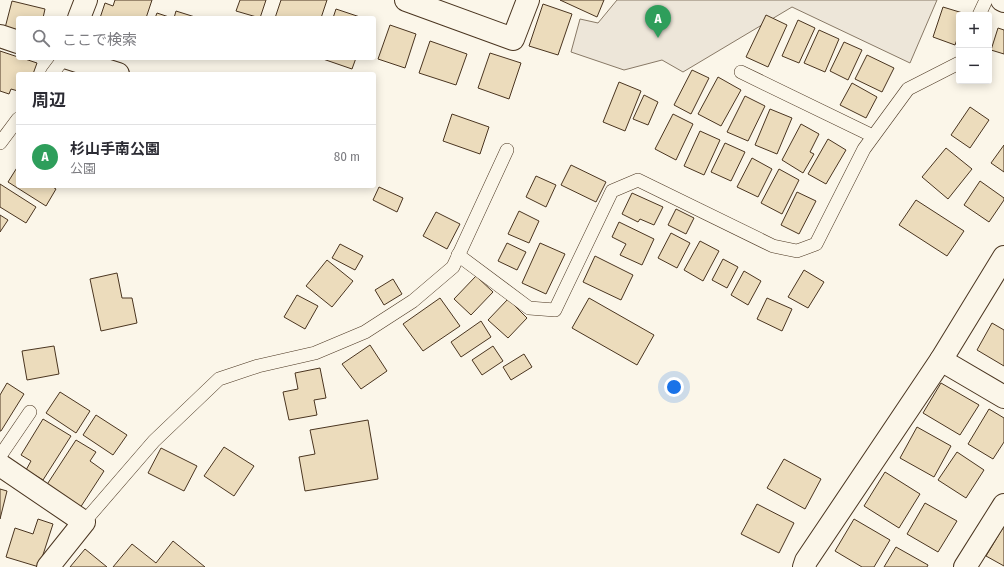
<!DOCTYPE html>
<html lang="ja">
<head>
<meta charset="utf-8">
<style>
	:root { --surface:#fff; --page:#f7f7f7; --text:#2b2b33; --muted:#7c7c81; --line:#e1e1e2; --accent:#d93025 }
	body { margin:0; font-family:"Fira Sans Condensed","Noto Sans JP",sans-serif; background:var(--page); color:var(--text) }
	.controls { position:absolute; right:12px; top:12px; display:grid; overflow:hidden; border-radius:4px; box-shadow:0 2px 10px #0003 }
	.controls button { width:36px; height:36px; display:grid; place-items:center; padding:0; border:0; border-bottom:1px solid var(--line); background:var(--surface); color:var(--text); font:20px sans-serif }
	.you { position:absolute; left:674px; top:387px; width:14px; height:14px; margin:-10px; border:3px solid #fff; border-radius:50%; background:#1a73e8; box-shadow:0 0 0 6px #1a73e833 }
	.badge { display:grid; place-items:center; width:26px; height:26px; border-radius:50%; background:var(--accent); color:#fff; font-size:13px; font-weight:700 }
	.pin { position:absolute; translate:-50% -33px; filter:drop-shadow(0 1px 2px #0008) }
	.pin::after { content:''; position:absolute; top:21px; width:14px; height:12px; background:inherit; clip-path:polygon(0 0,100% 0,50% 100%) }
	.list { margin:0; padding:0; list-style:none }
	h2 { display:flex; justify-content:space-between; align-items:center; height:52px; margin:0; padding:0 16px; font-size:17px }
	h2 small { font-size:13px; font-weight:400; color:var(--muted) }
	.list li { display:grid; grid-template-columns:26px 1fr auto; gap:12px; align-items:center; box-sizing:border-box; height:64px; padding:0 16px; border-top:1px solid var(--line) }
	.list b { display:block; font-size:15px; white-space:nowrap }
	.list p { margin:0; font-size:13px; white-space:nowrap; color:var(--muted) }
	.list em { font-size:13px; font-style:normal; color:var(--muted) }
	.icon { flex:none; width:22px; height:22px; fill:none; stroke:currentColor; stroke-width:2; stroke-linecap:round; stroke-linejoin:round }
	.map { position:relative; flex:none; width:1004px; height:567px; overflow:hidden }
	.search { position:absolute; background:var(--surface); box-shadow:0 2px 10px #0003; left:16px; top:16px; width:360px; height:44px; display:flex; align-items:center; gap:10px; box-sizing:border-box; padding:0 14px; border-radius:4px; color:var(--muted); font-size:15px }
	.panel { position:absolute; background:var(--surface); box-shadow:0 2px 10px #0003; left:16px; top:72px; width:360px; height:116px; border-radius:4px }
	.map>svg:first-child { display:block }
	.green { fill:#ede6d9; stroke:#887966 }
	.building { fill:#ecdcbc; stroke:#4a3520 }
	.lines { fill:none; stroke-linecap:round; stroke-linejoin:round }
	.service-casing { stroke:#4a3520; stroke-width:14 }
	.minor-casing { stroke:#4a3520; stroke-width:24 }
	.service { stroke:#fbf6e9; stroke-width:13 }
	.minor { stroke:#fbf6e9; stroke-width:22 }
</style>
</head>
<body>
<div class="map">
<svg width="1004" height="567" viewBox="0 0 1004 567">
	<rect width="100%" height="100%" fill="#fbf6e9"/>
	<path class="green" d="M617 0H937L910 63 792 7 683 72 662 60 624 70 571 52 580 19 598 23Z"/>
	<g class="building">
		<path d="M115 0H152L146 18H100L105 3 113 6Z"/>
		<path d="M240 0H266L260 18 236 11Z"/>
		<path d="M281 0H327L321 18H275Z"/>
		<path d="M560 0H604L597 17Z"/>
		<path d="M12 1 45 9 43 18H18V31L5 28Z"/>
		<path d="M543 4 572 14 558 55 529 46Z"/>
		<path d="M943 7 966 14 959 15V34L955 45 933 37Z"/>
		<path d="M336 9 363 18H333Z"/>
		<path d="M176 11 195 17 174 18Z"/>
		<path d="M157 13 172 18H155Z"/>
		<path d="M766 15 787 25 768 67 746 57Z"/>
		<path d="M798 20 815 28 799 63 782 56Z"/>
		<path d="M390 25 416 34 405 68 378 59Z"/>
		<path d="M998 28 1004 30V54L991 50Z"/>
		<path d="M819 30 839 39 825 72 804 63Z"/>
		<path d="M430 41 467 54 456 85 419 73Z"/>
		<path d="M844 42 862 50 848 80 830 71Z"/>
		<path d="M0 51 18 57V58H22L37 63 33 74H18V91L11 89 9 94 0 91Z"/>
		<path d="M490 53 521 63 509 99 478 88Z"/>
		<path d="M867 55 894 68 882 92 855 79Z"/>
		<path d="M320 58H356L352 69Z"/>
		<path d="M692 70 709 78 691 114 674 105Z"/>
		<path d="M718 77 741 90 721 126 698 114Z"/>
		<path d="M619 82 641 91 625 131 603 122Z"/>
		<path d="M852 83 877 97 866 118 840 105Z"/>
		<path d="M644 95 658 102 648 125 633 119Z"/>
		<path d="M745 96 765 106 748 141 727 132Z"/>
		<path d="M970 107 989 120 970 148 951 135Z"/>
		<path d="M770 109 792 118 777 154 755 145Z"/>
		<path d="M452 114 489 127 480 154 443 141Z"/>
		<path d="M673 114 693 124 676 160 655 149Z"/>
		<path d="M801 124 819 134 810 152 814 154 803 173 782 160Z"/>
		<path d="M700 131 720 140 704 175 684 166Z"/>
		<path d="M828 139 846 150 826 184 808 174Z"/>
		<path d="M725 143 745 152 731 181 711 172Z"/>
		<path d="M1004 145V172L991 163Z"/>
		<path d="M946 148 972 169 948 199 922 177Z"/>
		<path d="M752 158 772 169 758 197 737 187Z"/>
		<path d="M571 165 606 182 596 202 561 185Z"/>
		<path d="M18 166V186H51L56 189 46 206 8 182Z"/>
		<path d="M779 169 799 180 782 214 761 203Z"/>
		<path d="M536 176 556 185 546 207 526 197Z"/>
		<path d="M980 181 1004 198V200L989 222 964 205Z"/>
		<path d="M0 184 36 207 26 223 0 207Z"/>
		<path d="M379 187 403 198 397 212 373 200Z"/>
		<path d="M797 192 816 201 799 234 781 225Z"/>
		<path d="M632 193 663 207 654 225 640 219 638 222 622 214Z"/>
		<path d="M916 200 964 231 947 256 899 225Z"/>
		<path d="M676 209 694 218 686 234 668 225Z"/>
		<path d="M519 211 539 221 529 243 508 234Z"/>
		<path d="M436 212 460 224 447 249 423 236Z"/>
		<path d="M0 215 8 220 0 232Z"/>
		<path d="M619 222 654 239 642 265 620 255 626 244 612 237Z"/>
		<path d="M671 233 690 243 677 268 658 258Z"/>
		<path d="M700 241 719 251 703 281 684 270Z"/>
		<path d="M507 243 526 252 517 270 498 261Z"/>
		<path d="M540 243 565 254 546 294 522 283Z"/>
		<path d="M340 244 363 256 355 270 332 258Z"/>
		<path d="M595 256 633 275 621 300 583 282Z"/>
		<path d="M723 259 738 267 727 288 712 280Z"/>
		<path d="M327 260 353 281 332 307 306 286Z"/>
		<path d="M804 270 824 282 808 308 788 297Z"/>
		<path d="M744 271 761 281 748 305 731 295Z"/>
		<path d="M117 273 122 298H132L137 323 101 331 90 279Z"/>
		<path d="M476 276 493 292 471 315 454 299Z"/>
		<path d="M393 279 402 294 384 305 375 290Z"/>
		<path d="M297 295 318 306 305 329 284 317Z"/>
		<path d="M440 298 460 326 423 351 403 324Z"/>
		<path d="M589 298 654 335 637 365 572 328Z"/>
		<path d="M767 298 792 309 782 331 757 319Z"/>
		<path d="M508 299 527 318 508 338 488 320Z"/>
		<path d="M481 321 491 337 461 357 451 342Z"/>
		<path d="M992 323 1004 330V366L977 350Z"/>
		<path d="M370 345 387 371 361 389 342 364Z"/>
		<path d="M54 346 59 374 27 380 22 351Z"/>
		<path d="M493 346 503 361 482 375 472 360Z"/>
		<path d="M524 354 532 367 511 380 503 367Z"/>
		<path d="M320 368 326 398 314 400 317 415 289 420 283 392 298 389 295 373Z"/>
		<path d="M7 383 24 394 1 431H0V395Z"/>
		<path d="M941 383 979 405 960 435 923 413Z"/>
		<path d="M60 392 90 411 76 433 46 413Z"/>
		<path d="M989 409 1004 418V442L993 459 968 444Z"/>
		<path d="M96 415 127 435 113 455 83 435Z"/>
		<path d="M43 419 71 436 43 480 26 470 31 461 21 455Z"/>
		<path d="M368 420 378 479 305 491 299 457 315 454 310 430Z"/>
		<path d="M917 427 951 446 934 477 900 458Z"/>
		<path d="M76 440 96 452 90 461 104 471 80 508 46 486Z"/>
		<path d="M224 447 254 466 234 496 204 476Z"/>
		<path d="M161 448 197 466 184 491 148 473Z"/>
		<path d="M957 452 984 470 966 498 938 480Z"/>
		<path d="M784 459 821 479 805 509 767 488Z"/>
		<path d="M885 472 920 494 899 528 864 506Z"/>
		<path d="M0 489 7 491 0 519Z"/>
		<path d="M925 503 957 521 938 552 907 534Z"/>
		<path d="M757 504 794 523 779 553 741 534Z"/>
		<path d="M38 519 53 524 39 567 6 557 15 528 33 534Z"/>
		<path d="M854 519 890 540 874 567H862L835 551Z"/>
		<path d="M1004 526V566L986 556Z"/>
		<path d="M173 541 205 567H113L132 544 156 563Z"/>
		<path d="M896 547 928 565 927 567H884Z"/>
		<path d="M85 549 107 567H70Z"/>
	</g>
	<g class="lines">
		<g class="service-casing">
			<g id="service">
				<path d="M979 15 986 0"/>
				<path d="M741 72 873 136"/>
				<path d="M52 74 64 58"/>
				<path d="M0 143 18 119"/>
				<path d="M458 255 529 308 555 310 612 191 638 180 773 246 797 251 816 244 864 149 908 89 959 63"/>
				<path d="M0 456 30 412"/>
				<path d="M84 522 154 441 219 379 258 366 315 353 365 332 413 301 453 267 507 150"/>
			</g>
		</g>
		<g class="minor-casing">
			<g id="minor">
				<path d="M406 0 513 39 528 0"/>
				<path d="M1002 0 1004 1"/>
				<path d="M79 18 86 0"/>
				<path d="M0 36 18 42"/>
				<path d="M68 58 118 74"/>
				<path d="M941 360 1004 397"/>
				<path d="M0 465 84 522 48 567"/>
				<path d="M804 567 806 561 941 360 1004 257"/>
				<path d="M965 567 1004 505"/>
			</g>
		</g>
		<use href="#service" class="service"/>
		<use href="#minor" class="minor"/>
	</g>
</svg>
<div class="controls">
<button>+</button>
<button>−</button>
</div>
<div class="you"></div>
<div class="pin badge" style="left:658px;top:38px;background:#2e9e5b">A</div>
<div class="search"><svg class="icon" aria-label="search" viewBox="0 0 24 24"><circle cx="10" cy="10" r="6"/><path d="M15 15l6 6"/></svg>ここで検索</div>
<section class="panel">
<h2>周辺<small></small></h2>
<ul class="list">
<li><span class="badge" style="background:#2e9e5b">A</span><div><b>杉山手南公園</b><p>公園</p></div><em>80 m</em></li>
</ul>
</section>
</div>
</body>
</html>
